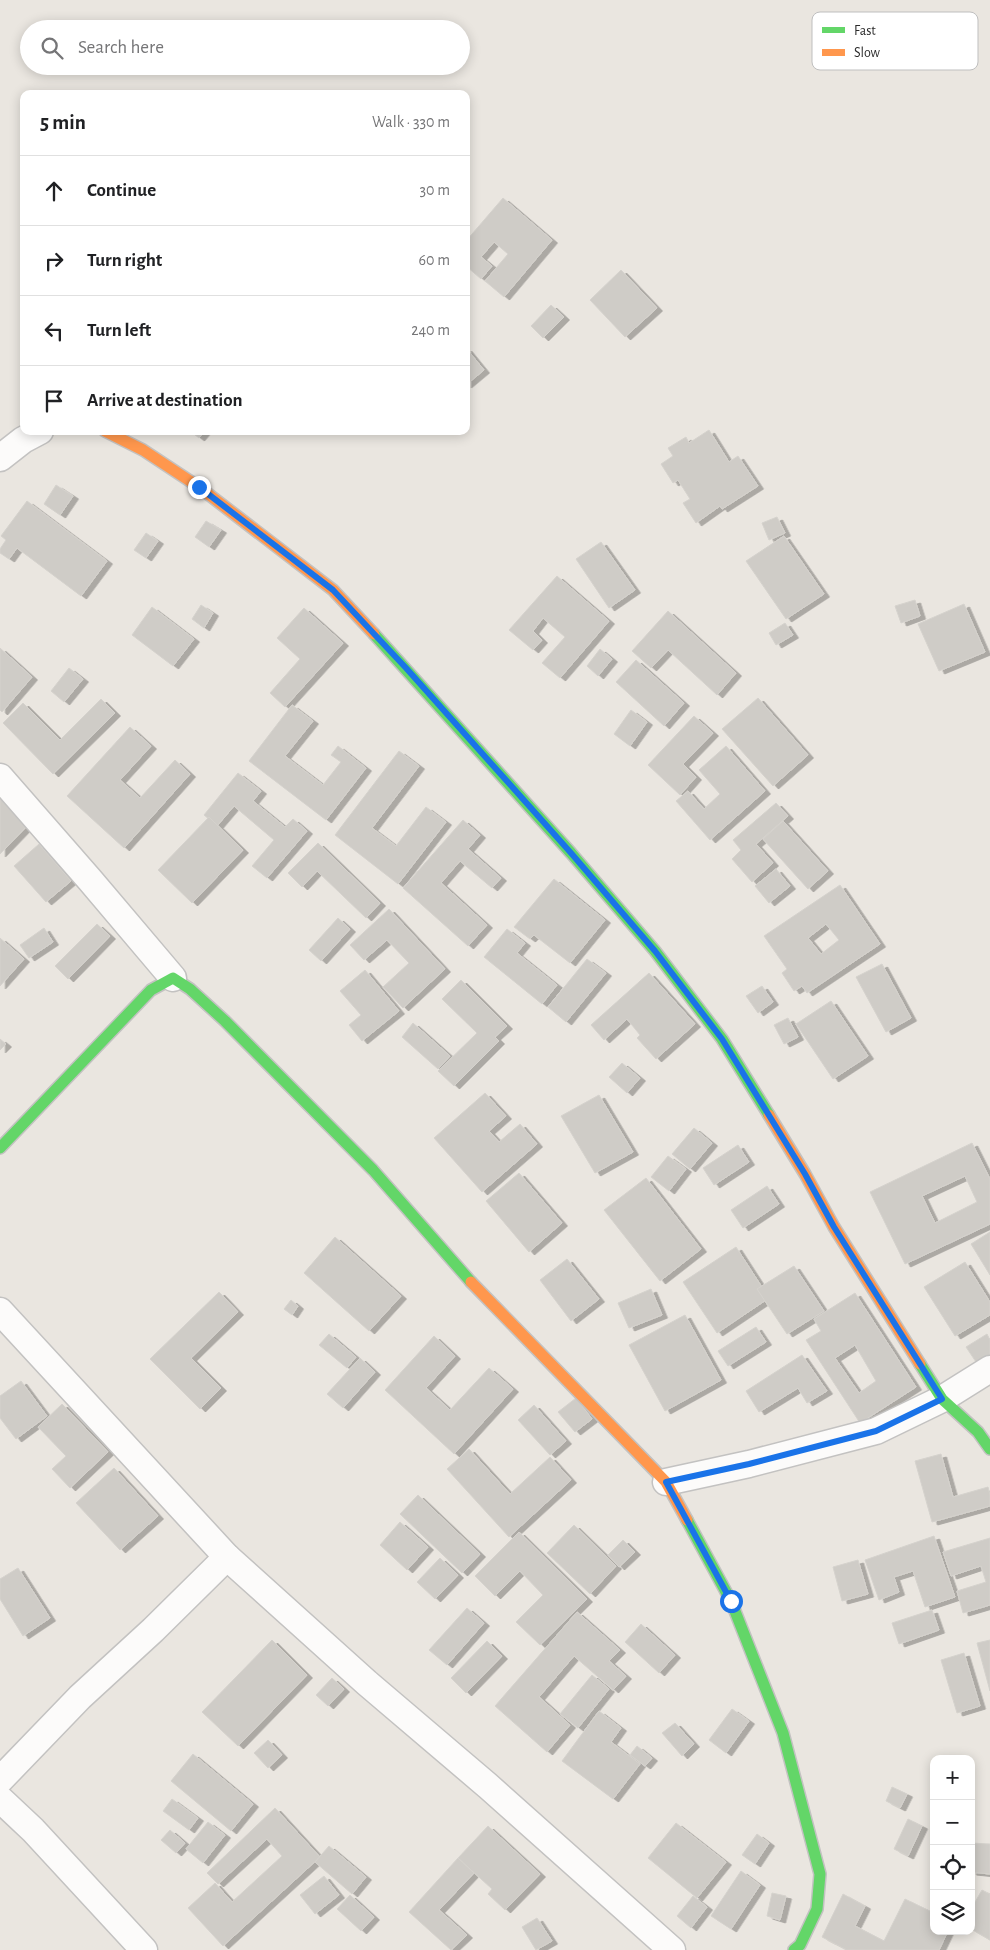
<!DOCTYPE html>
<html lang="en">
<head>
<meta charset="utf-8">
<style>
	:root { --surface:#fff; --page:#f2f2f2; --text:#202124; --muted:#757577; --line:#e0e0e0 }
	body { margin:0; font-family:"Alegreya Sans",sans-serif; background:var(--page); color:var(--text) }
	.controls { position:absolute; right:15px; bottom:15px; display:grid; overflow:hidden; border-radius:10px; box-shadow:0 2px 12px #0003 }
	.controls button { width:45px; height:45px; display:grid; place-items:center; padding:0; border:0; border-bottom:1px solid var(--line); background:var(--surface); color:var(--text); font:25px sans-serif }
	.stop { position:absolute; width:15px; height:15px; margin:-11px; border:4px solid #1a73e8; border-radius:50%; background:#fff }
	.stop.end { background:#1a73e8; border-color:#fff; box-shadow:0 1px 5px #0008 }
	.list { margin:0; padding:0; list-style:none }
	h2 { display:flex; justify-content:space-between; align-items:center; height:65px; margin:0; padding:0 20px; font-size:21px }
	h2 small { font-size:16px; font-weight:400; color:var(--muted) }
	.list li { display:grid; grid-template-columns:32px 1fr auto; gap:15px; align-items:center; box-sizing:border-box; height:70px; padding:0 20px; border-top:1px solid var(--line) }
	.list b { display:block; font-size:19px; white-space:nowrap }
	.list em { font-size:16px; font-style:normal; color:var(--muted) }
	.icon { flex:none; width:28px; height:28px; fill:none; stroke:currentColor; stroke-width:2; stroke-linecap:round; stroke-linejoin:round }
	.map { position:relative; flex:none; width:990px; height:1950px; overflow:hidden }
	.search { position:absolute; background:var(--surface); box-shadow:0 2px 12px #0003; left:20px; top:20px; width:450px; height:55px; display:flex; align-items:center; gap:12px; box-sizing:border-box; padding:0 18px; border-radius:28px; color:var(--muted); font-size:19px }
	.panel { position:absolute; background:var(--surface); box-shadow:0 2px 12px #0003; left:20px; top:90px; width:450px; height:345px; border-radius:10px }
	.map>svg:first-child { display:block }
	.building { fill:#cfccc7; stroke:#d5d2cd; fill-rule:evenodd; filter:url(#shadow) }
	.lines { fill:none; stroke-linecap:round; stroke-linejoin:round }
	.street-casing { stroke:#c3c2c1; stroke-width:29 }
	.fast-casing { stroke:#c3c2c1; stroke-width:14 }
	.slow-casing { stroke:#c3c2c1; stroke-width:14 }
	.street { stroke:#fcfbfa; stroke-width:26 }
	.fast { stroke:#63d668; stroke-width:11 }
	.slow { stroke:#ff974d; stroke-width:11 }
	.route { stroke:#1a73e8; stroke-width:6 }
	.key { fill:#fff; stroke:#bfbfbf; stroke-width:1 }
	.key-label { font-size:14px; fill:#2b2b2b }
</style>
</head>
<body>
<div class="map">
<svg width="990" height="1950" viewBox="0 0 990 1950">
	<defs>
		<filter id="shadow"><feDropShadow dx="5.5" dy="3" stdDeviation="0" flood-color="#0004"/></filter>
	</defs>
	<rect width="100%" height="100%" fill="#eae6e0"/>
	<g class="building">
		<path d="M503 198 552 240 504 297 485 281 508 254 494 242 481 257 492 266 481 279 466 266V241Z"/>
		<path d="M621 270 657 308 625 337 590 300Z"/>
		<path d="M551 305 564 317 543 338 531 326Z"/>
		<path d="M466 348 484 370 466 385Z"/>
		<path d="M709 430 729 462 738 456 758 486 722 509 720 506 696 523 683 503 690 499 678 480 673 483 661 464 673 456 668 448 686 437 689 443Z"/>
		<path d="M190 431H205L199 438Z"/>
		<path d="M56 485 73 496 60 515 44 504Z"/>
		<path d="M27 501 107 561 81 596 17 548 9 559 0 553V549L6 540 1 536Z"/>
		<path d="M777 517 785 533 769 540 762 523Z"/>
		<path d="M206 521 221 530 209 547 195 537Z"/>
		<path d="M146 533 158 541 146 558 134 550Z"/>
		<path d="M784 536 824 594 786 619 746 561Z"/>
		<path d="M601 542 635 590 609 608 576 559Z"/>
		<path d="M557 576 609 621 560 678 542 663 565 637 543 618 533 631 542 640 533 650 509 630Z"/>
		<path d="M915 600 920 616 901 623 895 606Z"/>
		<path d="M964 604 985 652 939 671 918 624Z"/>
		<path d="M201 605 213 613 204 628 192 619Z"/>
		<path d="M152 607 194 639 173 666 132 635Z"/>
		<path d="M304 608 343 643 285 707 270 693 300 659 277 638Z"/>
		<path d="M668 611 736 673 717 695 668 650 651 668 632 651Z"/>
		<path d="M785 623 793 635 776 645 769 633Z"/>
		<path d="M0 648 32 677 2 712 0 710Z"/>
		<path d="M600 649 612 659 598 676 587 666Z"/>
		<path d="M636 660 684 703 664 726 616 682Z"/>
		<path d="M69 668 83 679 64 702 51 691Z"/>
		<path d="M758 698 808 755 773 786 722 729Z"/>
		<path d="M101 699 115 713 53 774 3 723 23 703 60 740Z"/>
		<path d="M292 705 313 721 285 756 323 785 341 762 331 755 338 746 366 768 326 820 249 761Z"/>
		<path d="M631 710 647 722 630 746 614 734Z"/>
		<path d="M694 716 713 733 683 764 696 777 680 795 648 765Z"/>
		<path d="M130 727 151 746 120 780 140 798 175 760 190 774 124 848 67 796Z"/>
		<path d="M726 746 765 791 710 840 676 801 688 791 704 809 720 794 699 770Z"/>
		<path d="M399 751 419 766 372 828 396 846 426 807 446 822 398 884 335 835Z"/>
		<path d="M238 773 261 791 253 801 285 827 293 819 307 831 267 878 252 866 274 840 234 806 217 826 204 815Z"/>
		<path d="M0 797 28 825 0 854Z"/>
		<path d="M776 803 788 816 756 844 773 863 752 882 732 859 741 850 733 840Z"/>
		<path d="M209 817 243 850 192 903 158 870Z"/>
		<path d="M463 820 480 835 468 849 501 878 492 888 460 861 441 883 487 925 468 946 403 888Z"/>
		<path d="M783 821 828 871 808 889 763 839Z"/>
		<path d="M318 843 380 903 366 918 317 871 302 887 288 873Z"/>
		<path d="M39 844 71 881 46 902 14 866Z"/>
		<path d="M776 869 790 886 769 903 755 886Z"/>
		<path d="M554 879 605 920 570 963 534 935 530 939 514 927Z"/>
		<path d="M840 885 880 944 807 993 802 986 794 991 782 973 787 969 764 936ZM826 924 839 940 821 954 808 938Z"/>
		<path d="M389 909 445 969 403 1008 383 987 409 963 387 940 364 960 350 945Z"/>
		<path d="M338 918 350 929 321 961 309 950Z"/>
		<path d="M97 924 110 936 68 979 55 966Z"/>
		<path d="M44 928 53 942 29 958 20 945Z"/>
		<path d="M507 929 525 943 517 953 557 985 542 1004 484 957Z"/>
		<path d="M0 938 24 959 0 986Z"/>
		<path d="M587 959 606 973 566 1022 548 1007Z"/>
		<path d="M882 964 911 1018 886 1032 856 977Z"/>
		<path d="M365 970 399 1011 362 1041 349 1025 361 1015 340 991Z"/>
		<path d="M649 973 695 1024 656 1059 637 1038 640 1035 627 1019 604 1040 591 1025Z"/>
		<path d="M461 980 507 1026 495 1037 499 1041 454 1086 438 1071 477 1033 442 999Z"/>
		<path d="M762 986 773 1002 758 1013 746 996Z"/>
		<path d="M831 1001 868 1056 833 1079 796 1024Z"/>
		<path d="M788 1018 798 1037 784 1044 774 1025Z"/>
		<path d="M413 1023 450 1056 438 1069 402 1037Z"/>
		<path d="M0 1039 6 1044 0 1050Z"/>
		<path d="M622 1063 640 1078 627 1093 609 1077Z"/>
		<path d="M485 1093 506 1116 489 1131 499 1142 520 1124 537 1144 482 1192 434 1138Z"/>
		<path d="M599 1095 633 1152 595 1173 561 1116Z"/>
		<path d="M694 1128 712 1143 690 1169 672 1154Z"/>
		<path d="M972 1143 990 1179V1224L905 1264 870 1192ZM965 1176 977 1202 935 1223 922 1196Z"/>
		<path d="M738 1145 749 1162 714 1185 703 1168Z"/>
		<path d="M668 1156 686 1169 669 1191 651 1177Z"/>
		<path d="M519 1173 562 1223 529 1252 486 1201Z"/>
		<path d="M646 1178 701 1249 660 1281 604 1210Z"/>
		<path d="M767 1186 779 1204 743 1228 731 1210Z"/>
		<path d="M990 1232V1275L971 1244Z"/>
		<path d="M335 1237 401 1296 369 1331 304 1273Z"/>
		<path d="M736 1247 769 1298 717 1333 683 1282Z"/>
		<path d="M567 1259 599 1299 571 1321 540 1280Z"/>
		<path d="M965 1262 990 1302V1315L955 1336 924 1287Z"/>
		<path d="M794 1266 824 1311 787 1334 757 1289Z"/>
		<path d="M651 1289 662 1315 629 1328 618 1303Z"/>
		<path d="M219 1292 238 1312 191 1358 221 1388 200 1409 150 1359Z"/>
		<path d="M855 1293 916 1387 860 1423 806 1340 821 1331 814 1319ZM855 1345 876 1381 859 1393 835 1358Z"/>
		<path d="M291 1300 298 1306 292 1315 284 1309Z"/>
		<path d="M685 1315 721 1380 665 1411 629 1345Z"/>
		<path d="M756 1327 766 1342 728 1366 718 1351Z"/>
		<path d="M329 1334 356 1357 347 1368 319 1345Z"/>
		<path d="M987 1334 990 1340V1357L978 1365 966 1347Z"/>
		<path d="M434 1336 455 1356 426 1388 450 1410 489 1368 513 1389 454 1454 385 1390Z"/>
		<path d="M802 1355 827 1391 807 1403 798 1388 759 1412 746 1391Z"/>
		<path d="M360 1358 375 1372 343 1408 327 1394Z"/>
		<path d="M21 1381 47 1416 16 1439 0 1418V1396Z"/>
		<path d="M576 1398 592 1419 575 1432 558 1412Z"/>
		<path d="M62 1404 108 1452 70 1488 52 1469 66 1456 38 1427Z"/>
		<path d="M534 1405 566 1441 550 1455 518 1420Z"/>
		<path d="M469 1449 510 1494 550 1457 571 1480 509 1537 447 1469Z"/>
		<path d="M941 1454 953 1497 988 1487 990 1495V1506L932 1522 915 1461Z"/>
		<path d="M114 1468 158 1516 120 1550 76 1503Z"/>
		<path d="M418 1495 480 1554 462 1573 400 1514Z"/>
		<path d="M400 1522 428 1547 407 1570 380 1545Z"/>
		<path d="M574 1525 616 1566 590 1594 547 1553Z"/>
		<path d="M519 1532 587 1599 540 1645 516 1622 543 1595 520 1571 495 1596 475 1576Z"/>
		<path d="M934 1536 955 1597 925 1607 913 1571 894 1577 899 1592 879 1600 865 1560Z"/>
		<path d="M990 1538V1605L963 1613 957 1591 986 1582 981 1566 951 1576 943 1552Z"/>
		<path d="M623 1540 635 1552 619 1567 608 1555Z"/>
		<path d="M440 1558 458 1575 435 1599 417 1582Z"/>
		<path d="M858 1560 868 1594 842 1601 833 1567Z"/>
		<path d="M18 1568 50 1618 23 1636 0 1599V1579Z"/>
		<path d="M467 1608 484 1623 447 1665 429 1650Z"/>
		<path d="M932 1610 939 1630 899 1644 892 1623Z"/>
		<path d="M577 1612 620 1650 609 1661 626 1676 613 1690 574 1656 539 1697 570 1725 547 1752 495 1706Z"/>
		<path d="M641 1624 675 1655 659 1673 625 1642Z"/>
		<path d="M272 1640 307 1675 238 1746 202 1712Z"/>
		<path d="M990 1640V1691L977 1643Z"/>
		<path d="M487 1641 502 1656 466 1693 451 1678Z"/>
		<path d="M964 1653 980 1706 957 1713 941 1660Z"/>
		<path d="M592 1675 609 1689 578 1728 560 1714Z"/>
		<path d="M332 1678 344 1689 328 1706 316 1695Z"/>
		<path d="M732 1709 749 1721 726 1753 709 1740Z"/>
		<path d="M599 1711 621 1728 611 1742 640 1764 613 1799 562 1761Z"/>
		<path d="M675 1723 694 1744 682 1756 662 1733Z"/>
		<path d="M268 1740 282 1755 268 1768 254 1753Z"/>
		<path d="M637 1746 652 1758 645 1766 630 1755Z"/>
		<path d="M193 1754 253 1804 231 1831 171 1781Z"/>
		<path d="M892 1787 907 1794 900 1808 886 1801Z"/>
		<path d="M172 1799 198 1818 189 1830 163 1811Z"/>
		<path d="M275 1808 320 1857 223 1946 188 1908 215 1883 232 1902 282 1856 267 1839 218 1884 207 1873Z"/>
		<path d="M908 1819 922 1826 908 1856 894 1849Z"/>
		<path d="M208 1822 225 1835 203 1863 186 1849Z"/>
		<path d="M676 1823 726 1862 697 1898 648 1858Z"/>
		<path d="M488 1826 540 1874 505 1910 488 1894 492 1889 458 1858Z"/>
		<path d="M170 1830 185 1843 176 1853 161 1840Z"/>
		<path d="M757 1834 769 1843 755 1864 742 1855Z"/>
		<path d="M971 1843 990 1844V1874L971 1872Z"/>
		<path d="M329 1846 366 1877 352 1894 315 1862Z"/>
		<path d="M458 1858 474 1873 439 1910 467 1935 451 1950 409 1912Z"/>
		<path d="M741 1871 760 1885 731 1929 711 1916Z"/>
		<path d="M324 1876 339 1895 315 1914 300 1895Z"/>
		<path d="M982 1890 990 1894V1940L971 1929V1909Z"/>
		<path d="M772 1893 786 1896 780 1920 767 1916Z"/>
		<path d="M843 1894 865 1906 855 1926 884 1941 905 1899 934 1913V1931H948L939 1950H847L822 1937Z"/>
		<path d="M350 1895 374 1917 361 1931 337 1909Z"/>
		<path d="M693 1896 707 1907 691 1928 677 1916Z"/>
		<path d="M537 1918 552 1941 536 1950 522 1927Z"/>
	</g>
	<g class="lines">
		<g class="street-casing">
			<g id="street">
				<path d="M0 458 23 440 40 431"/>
				<path d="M0 777 90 880 173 978"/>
				<path d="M0 1311 227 1557 367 1683 488 1786 672 1950"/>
				<path d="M666 1482 749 1464 876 1431 942 1399 990 1369"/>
				<path d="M0 1780 80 1697 153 1630 227 1557"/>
				<path d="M0 1799 33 1830 144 1950"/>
			</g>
		</g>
		<g class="fast-casing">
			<g id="fast">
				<path d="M374 634 571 853 655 951 722 1039 769 1115"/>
				<path d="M0 1148 151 990 173 978 190 989 225 1021 373 1170 471 1282"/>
				<path d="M920 1364 942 1399 978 1432 990 1449"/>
				<path d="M687 1520 731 1601 783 1733 820 1874 817 1909 800 1945 794 1950"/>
			</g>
		</g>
		<g class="slow-casing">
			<g id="slow">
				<path d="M105 431 143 450 199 487 333 590 374 634"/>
				<path d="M769 1115 805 1174 834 1227 920 1364"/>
				<path d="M471 1282 666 1482 687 1520"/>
			</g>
		</g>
		<use href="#street" class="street"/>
		<use href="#fast" class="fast"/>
		<use href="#slow" class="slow"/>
	</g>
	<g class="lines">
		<path class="route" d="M199 487 333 590 406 668 571 853 655 951 722 1039 805 1174 834 1227 942 1399 876 1431 749 1464 666 1482 731 1601"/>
	</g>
	<rect x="812" y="12" width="166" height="58" rx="8" class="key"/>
	<rect x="822" y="27" width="23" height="6" fill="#63d668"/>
	<rect x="822" y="49" width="23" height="7" fill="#ff974d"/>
	<g class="key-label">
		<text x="854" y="35">Fast</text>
		<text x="854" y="57">Slow</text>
	</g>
</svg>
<div class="controls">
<button>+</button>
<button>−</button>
<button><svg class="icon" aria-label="locate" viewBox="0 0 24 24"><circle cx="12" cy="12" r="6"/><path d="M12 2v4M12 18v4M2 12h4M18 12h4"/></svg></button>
<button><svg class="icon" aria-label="layers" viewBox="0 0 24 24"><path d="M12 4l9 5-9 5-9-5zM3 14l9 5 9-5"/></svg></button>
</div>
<div class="stop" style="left:731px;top:1601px"></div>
<div class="stop end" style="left:199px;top:487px"></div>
<div class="search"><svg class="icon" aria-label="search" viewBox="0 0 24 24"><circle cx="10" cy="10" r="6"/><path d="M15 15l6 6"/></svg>Search here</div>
<section class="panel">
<h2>5 min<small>Walk · 330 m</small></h2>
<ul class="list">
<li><svg class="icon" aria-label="ahead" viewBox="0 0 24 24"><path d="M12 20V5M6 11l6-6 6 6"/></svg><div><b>Continue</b></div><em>30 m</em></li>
<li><svg class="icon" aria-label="right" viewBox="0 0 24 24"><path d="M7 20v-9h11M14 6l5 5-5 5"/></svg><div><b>Turn right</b></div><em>60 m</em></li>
<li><svg class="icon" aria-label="left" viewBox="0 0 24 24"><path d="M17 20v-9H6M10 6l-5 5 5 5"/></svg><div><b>Turn left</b></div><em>240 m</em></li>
<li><svg class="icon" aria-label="arrive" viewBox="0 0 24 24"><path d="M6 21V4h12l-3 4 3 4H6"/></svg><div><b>Arrive at destination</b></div></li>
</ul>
</section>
</div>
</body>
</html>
